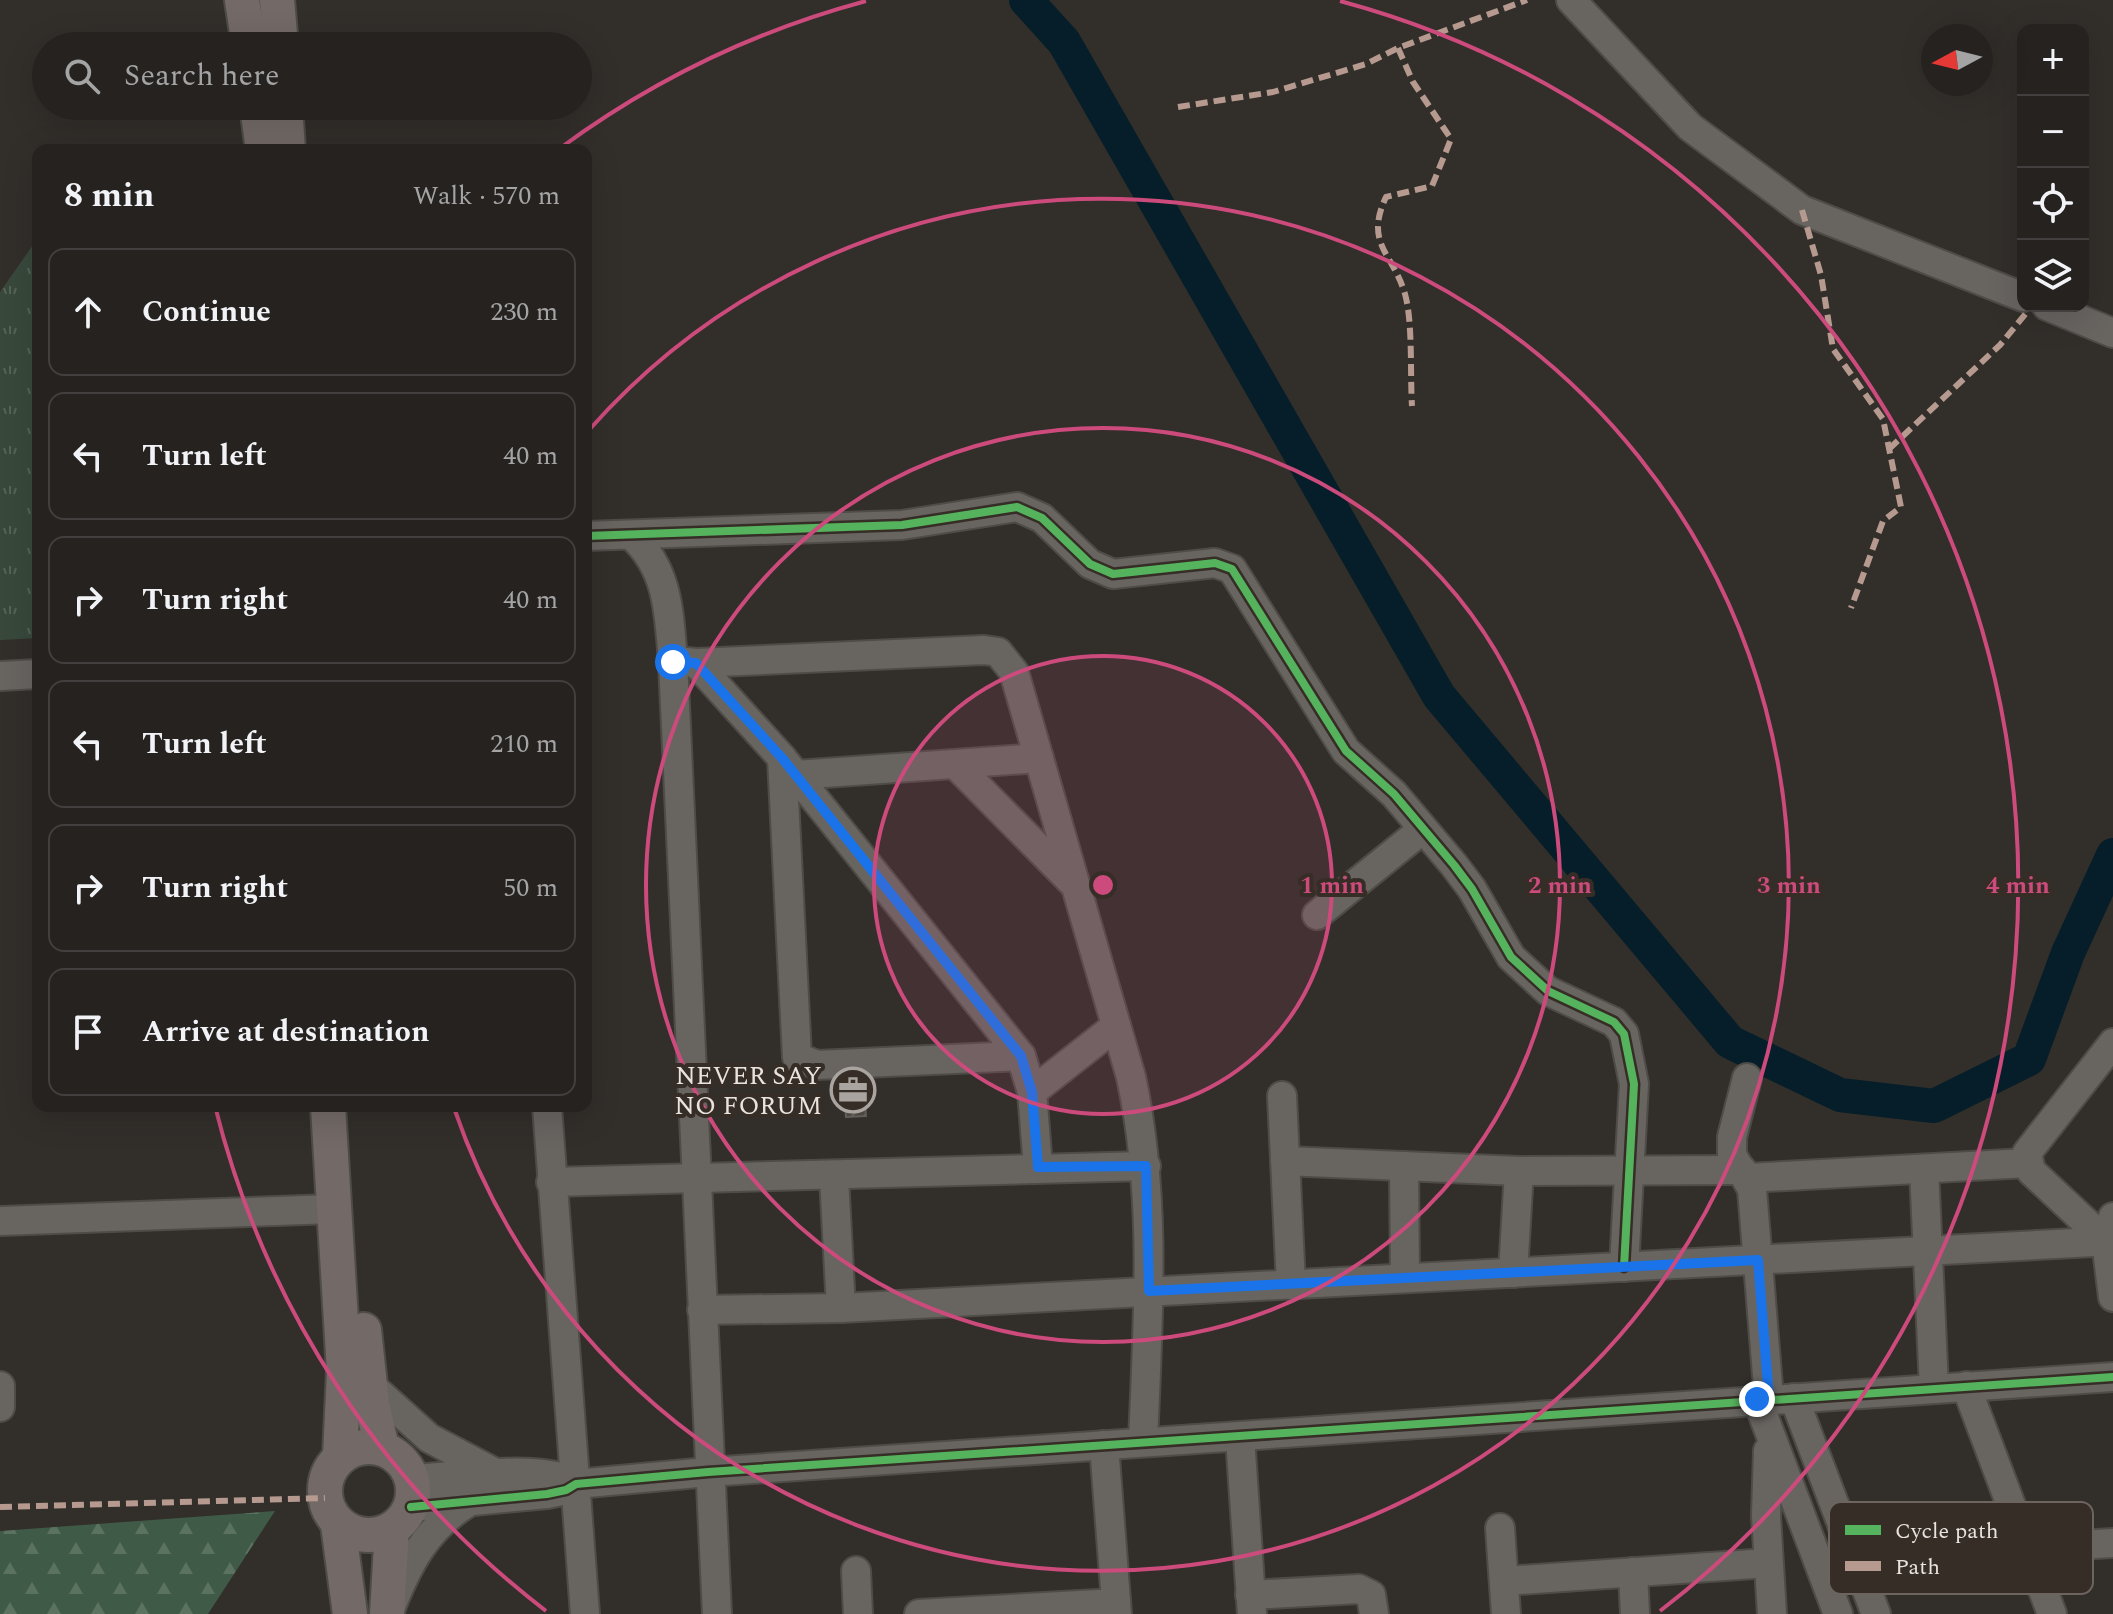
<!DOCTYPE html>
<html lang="en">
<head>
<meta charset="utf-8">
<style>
	:root { --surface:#262220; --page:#322f2d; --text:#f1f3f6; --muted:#a4a4a5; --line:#423f3e }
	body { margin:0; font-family:Spectral,serif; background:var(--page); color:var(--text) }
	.controls { position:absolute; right:24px; top:24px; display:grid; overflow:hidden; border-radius:16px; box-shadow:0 8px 32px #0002 }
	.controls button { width:72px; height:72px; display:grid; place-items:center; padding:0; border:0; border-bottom:2px solid var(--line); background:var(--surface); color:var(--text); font:40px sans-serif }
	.compass { position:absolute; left:1921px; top:24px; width:72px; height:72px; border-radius:50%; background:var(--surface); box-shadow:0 8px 32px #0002; rotate:263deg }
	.stop { position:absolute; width:24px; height:24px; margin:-18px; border:6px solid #1a73e8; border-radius:50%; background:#fff }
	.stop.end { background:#1a73e8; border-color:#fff; box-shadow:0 2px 8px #0008 }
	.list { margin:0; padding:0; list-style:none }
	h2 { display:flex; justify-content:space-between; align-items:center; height:104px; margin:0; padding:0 32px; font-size:34px }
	h2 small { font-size:26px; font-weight:400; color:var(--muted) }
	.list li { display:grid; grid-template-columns:52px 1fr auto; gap:24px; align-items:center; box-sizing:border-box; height:128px; margin:0 16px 16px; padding:0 16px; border:2px solid var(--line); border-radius:16px }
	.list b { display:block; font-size:30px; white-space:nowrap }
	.list em { font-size:26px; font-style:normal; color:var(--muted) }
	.icon { flex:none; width:44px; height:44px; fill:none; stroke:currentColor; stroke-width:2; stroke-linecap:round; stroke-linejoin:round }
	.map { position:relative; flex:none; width:2113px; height:1614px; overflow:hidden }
	.search { position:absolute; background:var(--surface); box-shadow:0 8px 32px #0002; left:32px; top:32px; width:560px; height:88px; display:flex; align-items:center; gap:20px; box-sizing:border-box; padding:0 28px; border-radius:44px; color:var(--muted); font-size:30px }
	.panel { position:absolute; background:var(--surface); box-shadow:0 8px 32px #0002; left:32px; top:144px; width:560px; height:968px; border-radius:16px }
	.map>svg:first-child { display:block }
	.grass { fill:url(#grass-tufts) }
	.forest { fill:url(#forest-firs) }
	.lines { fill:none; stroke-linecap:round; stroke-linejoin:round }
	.river { stroke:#051e29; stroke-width:34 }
	.building { fill:url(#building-hatch); stroke:#605c59; stroke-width:2 }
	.minor-casing { stroke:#4f4c48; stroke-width:32 }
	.major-casing { stroke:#4f4c48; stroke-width:38 }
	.minor { stroke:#686561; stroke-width:28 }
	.major { stroke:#736a67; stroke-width:34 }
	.quiet { stroke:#b69a8f; stroke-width:6; stroke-dasharray:12 6; stroke-linecap:butt }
	.cycleway-casing { stroke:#362d27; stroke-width:13 }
	.cycleway { stroke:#56b35d; stroke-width:8 }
	.route { stroke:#1a73e8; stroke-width:10 }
	.ring { fill:none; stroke:#cc4b7c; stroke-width:4 }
	.labels { text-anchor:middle; stroke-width:8; stroke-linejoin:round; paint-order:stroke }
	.poi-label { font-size:26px; fill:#e9e3df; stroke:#362d27; text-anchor:end }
	.key { fill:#362d27; stroke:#6c645e; stroke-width:2 }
	.key-label { font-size:22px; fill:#e9e3df }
	.centre { fill:#cc4b7c; stroke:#362d27; stroke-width:4 }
	.ring-label { font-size:24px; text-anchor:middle; font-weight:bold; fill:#cc4b7c; stroke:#362d27; stroke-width:8; stroke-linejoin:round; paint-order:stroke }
</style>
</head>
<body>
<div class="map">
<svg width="2113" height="1614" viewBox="0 0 2113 1614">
	<defs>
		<pattern id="grass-tufts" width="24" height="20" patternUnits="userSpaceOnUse" patternTransform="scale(2)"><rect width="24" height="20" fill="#38493c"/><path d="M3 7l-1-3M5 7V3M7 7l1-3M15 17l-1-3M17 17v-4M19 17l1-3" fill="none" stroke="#556358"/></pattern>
		<pattern id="forest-firs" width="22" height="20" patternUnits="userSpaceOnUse" patternTransform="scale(2)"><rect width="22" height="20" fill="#3f5a46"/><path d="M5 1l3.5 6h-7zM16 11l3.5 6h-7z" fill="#5b7260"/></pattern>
		<pattern id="building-hatch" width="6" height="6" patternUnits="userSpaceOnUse" patternTransform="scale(2)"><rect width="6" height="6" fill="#4c4640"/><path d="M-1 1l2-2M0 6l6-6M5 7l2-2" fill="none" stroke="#66615b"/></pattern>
	</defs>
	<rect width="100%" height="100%" fill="#322e2a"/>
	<path class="grass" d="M38 238V638L0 640V292Z"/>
	<path class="forest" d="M275 1511 208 1614H0V1531Z"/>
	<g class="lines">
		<path class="river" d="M1026 0 1064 42 1439 696 1730 1042 1840 1095 1934 1106 2029 1059 2068 953 2113 855"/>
	</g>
	<path class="building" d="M863 1080 866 1116 846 1117 843 1081Z"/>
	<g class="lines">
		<g class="minor-casing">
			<g id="minor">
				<path d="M1571 0 1690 127 1802 210 2023 297"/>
				<path d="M2047 306 2113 333"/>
				<path d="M586 536 902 525 1017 507 1042 518 1090 564 1113 574 1215 563 1232 569 1346 751 1394 794 1454 865 1472 889 1511 957 1548 991 1614 1022 1624 1034 1634 1084 1624 1267"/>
				<path d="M632 536C669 570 669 614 673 662L717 1614"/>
				<path d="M686 662 696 663 782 758 1021 1056 1032 1092 1038 1167"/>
				<path d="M696 663 984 650 998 652 1014 672 1131 1077C1157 1197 1148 1320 1143 1442"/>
				<path d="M0 676 38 674"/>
				<path d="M782 758 797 1057 817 1065 1021 1056"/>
				<path d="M955 764 1072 882"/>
				<path d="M796 775 1039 758"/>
				<path d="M1317 915 1423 829"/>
				<path d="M1747 1078 1732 1137V1155L1752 1189 1769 1399"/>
				<path d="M1032 1092 1116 1026"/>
				<path d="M1282 1096 1291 1285"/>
				<path d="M547 1106 585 1614"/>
				<path d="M1285 1161 1519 1171 1742 1170"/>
				<path d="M1404 1166 1405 1278"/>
				<path d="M1924 1169 1934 1388"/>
				<path d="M834 1177 841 1308"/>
				<path d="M1748 1178 2027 1163"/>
				<path d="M551 1182 1146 1166"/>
				<path d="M2113 1217 2106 1241 2113 1297"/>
				<path d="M0 1221 333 1209"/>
				<path d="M2106 1241 2031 1171 2027 1153 2113 1043"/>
				<path d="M1513 1273 1519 1171"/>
				<path d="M702 1310 841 1308 2113 1241"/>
				<path d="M369 1384 429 1438 499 1475"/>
				<path d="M0 1386V1407"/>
				<path d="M1966 1386 2052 1614"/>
				<path d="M1794 1398 1876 1614"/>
				<path d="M1757 1399 1838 1614"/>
				<path d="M1240 1437 1252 1614"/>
				<path d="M1104 1445 1117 1614"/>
				<path d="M1768 1451 1766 1516 1772 1614"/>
				<path d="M412 1479C450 1477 548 1463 576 1484"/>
				<path d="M411 1507 547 1494 566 1490 576 1484 708 1472 2113 1377"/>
				<path d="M1500 1528 1506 1614"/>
				<path d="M2027 1548 2113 1543"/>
				<path d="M856 1571 858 1614"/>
				<path d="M1633 1572 1635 1614"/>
				<path d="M1505 1581 1768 1563"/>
				<path d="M1250 1595 1359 1589 1371 1595 1374 1614"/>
				<path d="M391 1607C408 1564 426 1529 466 1504"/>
				<path d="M919 1614 1116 1603"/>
			</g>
		</g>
		<g class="major-casing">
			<g id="major">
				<path d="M242 0 249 46"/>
				<path d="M277 0 281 46"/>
				<path d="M257 106 263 150"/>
				<path d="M285 106 288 150"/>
				<path d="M328 1106 344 1371 340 1457"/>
				<path d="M364 1330 372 1404 382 1448"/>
				<circle cx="369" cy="1491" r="44"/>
				<path d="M338 1524 350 1614"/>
				<path d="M387 1614 392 1529"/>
			</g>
		</g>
		<use href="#minor" class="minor"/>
		<use href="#major" class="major"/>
		<g class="quiet">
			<path d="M1398 48 1413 82 1451 139 1432 186 1386 197C1364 244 1393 253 1405 294 1413 322 1410 376 1412 406"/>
			<path d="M1178 107 1273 92 1366 64 1398 48 1527 0"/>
			<path d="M1802 210 1821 275 1833 349 1883 419 1901 507 1883 521 1851 608"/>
			<path d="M1889 449 2000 345 2032 306"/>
			<path d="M0 1507 325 1498"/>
		</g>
		<g class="cycleway-casing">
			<g id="cycleway">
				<path d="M586 536 902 525 1017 507 1042 518 1090 564 1113 574 1215 563 1232 569 1346 751 1394 794 1454 865 1472 889 1511 957 1548 991 1614 1022 1624 1034 1634 1084 1624 1267"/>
				<path d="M411 1507 547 1494 566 1490 576 1484 708 1472 2113 1377"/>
			</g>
		</g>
		<use href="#cycleway" class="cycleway"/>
	</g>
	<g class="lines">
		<path class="route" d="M673 662 696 663 782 758 1021 1056 1032 1092 1038 1167 1146 1166 1149 1291 1758 1260 1769 1399H1757"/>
	</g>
	<circle cx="1103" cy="885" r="229" fill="#cc4b7c" fill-opacity=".12"/>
	<g class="ring">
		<circle cx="1103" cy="885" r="229"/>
		<circle cx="1103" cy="885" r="457"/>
		<path d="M589 430A686 686 0 1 1 454 1108"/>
		<path d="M546 1611A915 915 0 0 1 215 1106M559 149A915 915 0 0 1 866 1M1340 1A915 915 0 0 1 1660 1611"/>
	</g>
	<defs>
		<g id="office-ring" transform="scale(2.3)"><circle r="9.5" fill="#362d27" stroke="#a9a4a0" stroke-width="1.5"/><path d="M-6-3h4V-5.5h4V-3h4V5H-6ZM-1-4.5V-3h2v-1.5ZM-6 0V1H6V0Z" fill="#a9a4a0"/></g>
	</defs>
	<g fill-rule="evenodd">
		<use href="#office-ring" x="853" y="1090"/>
	</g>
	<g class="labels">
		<g class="poi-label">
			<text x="822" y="1084">NEVER SAY<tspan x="822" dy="30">NO FORUM</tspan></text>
		</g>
	</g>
	<rect x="1829" y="1502" width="264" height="92" rx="12" class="key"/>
	<rect x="1845" y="1525" width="36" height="10" fill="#56b35d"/>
	<rect x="1845" y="1561" width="36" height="10" fill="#b69a8f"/>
	<g class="key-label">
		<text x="1895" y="1538">Cycle path</text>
		<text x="1895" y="1574">Path</text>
	</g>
	<circle cx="1103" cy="885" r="12" class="centre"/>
	<g class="ring-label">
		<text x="1332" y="893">1 min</text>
		<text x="1560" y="893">2 min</text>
		<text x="1789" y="893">3 min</text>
		<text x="2018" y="893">4 min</text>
	</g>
</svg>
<div class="controls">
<button>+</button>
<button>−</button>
<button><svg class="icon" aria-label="locate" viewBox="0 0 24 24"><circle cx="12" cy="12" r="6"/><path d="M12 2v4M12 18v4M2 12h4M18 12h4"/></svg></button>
<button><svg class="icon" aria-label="layers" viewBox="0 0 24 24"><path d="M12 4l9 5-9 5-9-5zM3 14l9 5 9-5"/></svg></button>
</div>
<svg class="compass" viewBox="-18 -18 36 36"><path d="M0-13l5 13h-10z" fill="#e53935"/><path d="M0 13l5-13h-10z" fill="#a4a4a5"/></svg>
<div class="stop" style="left:673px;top:662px"></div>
<div class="stop end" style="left:1757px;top:1399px"></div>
<div class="search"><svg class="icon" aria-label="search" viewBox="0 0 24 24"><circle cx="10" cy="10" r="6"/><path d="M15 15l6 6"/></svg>Search here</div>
<section class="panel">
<h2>8 min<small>Walk · 570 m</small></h2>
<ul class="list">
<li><svg class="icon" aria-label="ahead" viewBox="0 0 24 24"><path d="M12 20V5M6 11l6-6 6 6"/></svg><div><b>Continue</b></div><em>230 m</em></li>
<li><svg class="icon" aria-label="left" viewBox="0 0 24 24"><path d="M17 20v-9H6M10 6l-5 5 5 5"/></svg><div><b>Turn left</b></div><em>40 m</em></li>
<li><svg class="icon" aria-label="right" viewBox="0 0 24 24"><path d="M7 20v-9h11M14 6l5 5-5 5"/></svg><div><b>Turn right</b></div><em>40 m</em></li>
<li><svg class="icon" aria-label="left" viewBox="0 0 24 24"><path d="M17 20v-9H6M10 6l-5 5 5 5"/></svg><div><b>Turn left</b></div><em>210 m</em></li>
<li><svg class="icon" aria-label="right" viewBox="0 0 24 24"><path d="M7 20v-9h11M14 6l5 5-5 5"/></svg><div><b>Turn right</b></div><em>50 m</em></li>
<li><svg class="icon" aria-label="arrive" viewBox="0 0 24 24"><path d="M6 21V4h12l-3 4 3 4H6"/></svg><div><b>Arrive at destination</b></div></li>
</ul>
</section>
</div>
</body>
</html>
